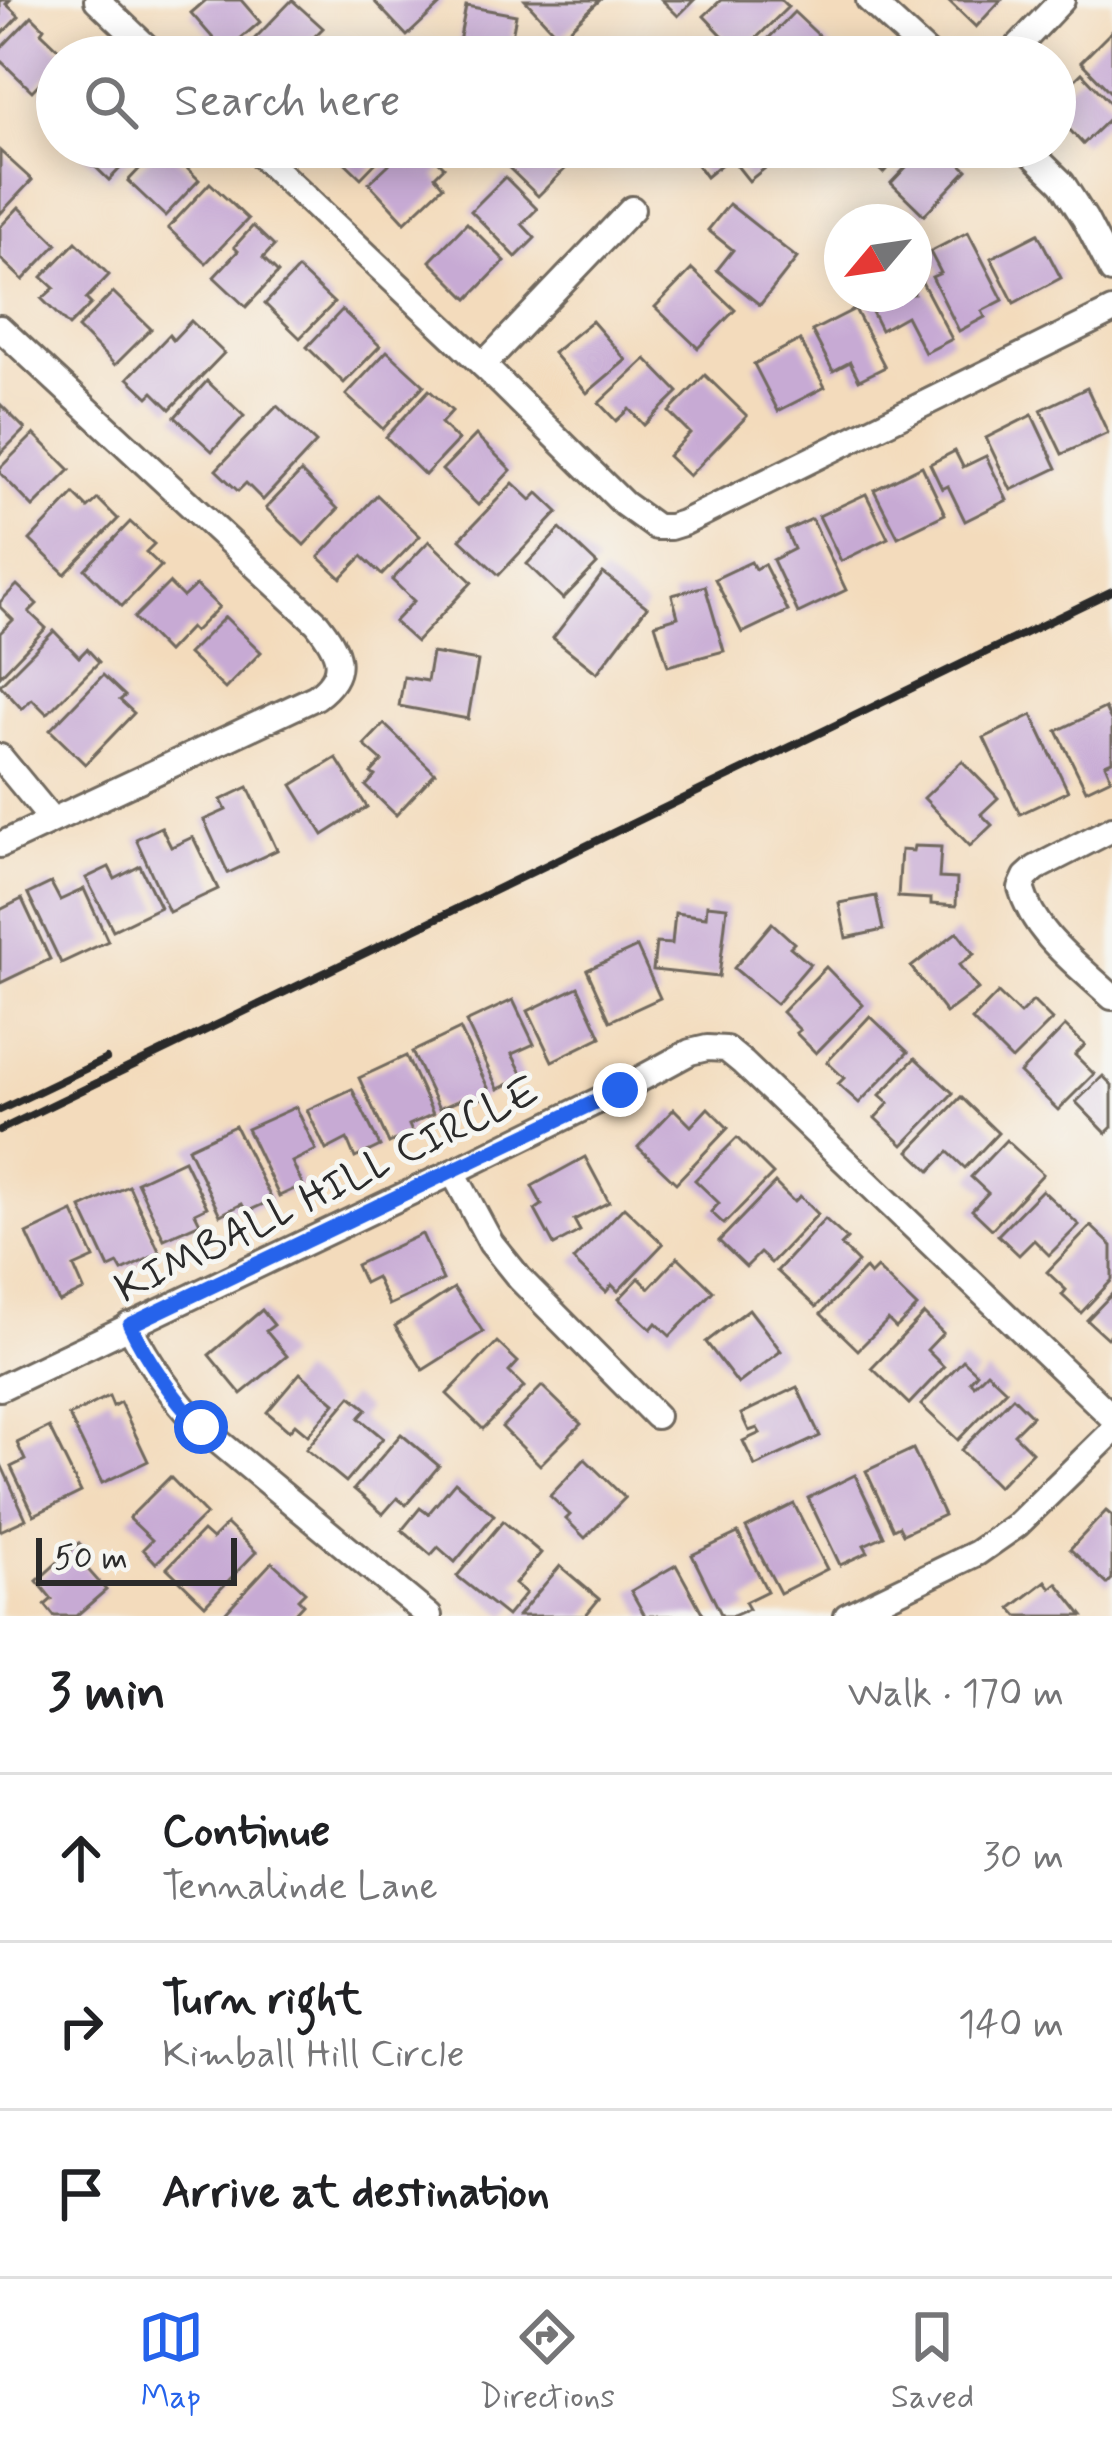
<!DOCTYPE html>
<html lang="en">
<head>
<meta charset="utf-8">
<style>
	:root { --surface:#fff; --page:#f2f2f2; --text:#202124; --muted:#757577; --line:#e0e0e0; --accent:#2563eb }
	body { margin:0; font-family:Mynerve,sans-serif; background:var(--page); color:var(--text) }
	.compass { position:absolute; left:824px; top:204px; width:108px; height:108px; border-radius:50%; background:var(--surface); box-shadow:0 6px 30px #0003; rotate:241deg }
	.scale { position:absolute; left:36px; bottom:30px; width:201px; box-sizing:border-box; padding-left:12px; border:6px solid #2b2b2b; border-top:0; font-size:33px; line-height:42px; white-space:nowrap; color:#2b2b2b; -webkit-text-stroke:9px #f6f6f2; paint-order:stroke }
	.stop { position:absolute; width:36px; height:36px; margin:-27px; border:9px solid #2563eb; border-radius:50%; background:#fff }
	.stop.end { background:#2563eb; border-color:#fff; box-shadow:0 3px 12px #0008 }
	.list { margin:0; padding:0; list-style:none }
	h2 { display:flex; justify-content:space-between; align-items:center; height:156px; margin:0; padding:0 48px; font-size:51px }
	h2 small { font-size:39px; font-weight:400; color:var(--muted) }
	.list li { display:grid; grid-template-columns:78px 1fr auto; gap:36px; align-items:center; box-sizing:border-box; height:168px; padding:0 48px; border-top:3px solid var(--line) }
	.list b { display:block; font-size:45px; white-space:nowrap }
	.list p { margin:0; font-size:39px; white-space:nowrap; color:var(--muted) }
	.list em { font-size:39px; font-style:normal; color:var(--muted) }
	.icon { flex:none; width:66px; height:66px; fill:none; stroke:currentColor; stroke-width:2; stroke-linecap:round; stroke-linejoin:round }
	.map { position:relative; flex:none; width:1112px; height:1616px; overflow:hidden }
	.search { position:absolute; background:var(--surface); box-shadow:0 6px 30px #0003; left:36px; right:36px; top:36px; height:132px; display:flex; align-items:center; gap:30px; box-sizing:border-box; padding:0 42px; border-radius:66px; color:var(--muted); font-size:45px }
	.sheet { height:660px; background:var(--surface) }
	nav { display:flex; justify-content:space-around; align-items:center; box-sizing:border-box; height:168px; border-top:3px solid var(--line); background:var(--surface); font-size:33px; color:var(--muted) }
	nav a { display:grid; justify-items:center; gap:6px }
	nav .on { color:var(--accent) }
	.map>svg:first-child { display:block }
	.building { fill:#c7aad4 }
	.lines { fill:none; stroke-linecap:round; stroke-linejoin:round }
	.minor-casing { stroke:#71695e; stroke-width:30 }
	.minor { stroke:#fff; stroke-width:24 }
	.rail { stroke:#2b2b2b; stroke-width:8 }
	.route { stroke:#2563eb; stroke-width:15 }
	.labels { text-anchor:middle; stroke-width:10; stroke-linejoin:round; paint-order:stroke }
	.street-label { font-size:42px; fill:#2b2b2b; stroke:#f6f6f2 }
</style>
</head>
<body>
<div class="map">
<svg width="1112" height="1616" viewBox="0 0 1112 1616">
	<rect width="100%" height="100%" fill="#f6f6f2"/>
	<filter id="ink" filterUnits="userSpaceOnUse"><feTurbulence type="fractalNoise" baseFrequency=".00833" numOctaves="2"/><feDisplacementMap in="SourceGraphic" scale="24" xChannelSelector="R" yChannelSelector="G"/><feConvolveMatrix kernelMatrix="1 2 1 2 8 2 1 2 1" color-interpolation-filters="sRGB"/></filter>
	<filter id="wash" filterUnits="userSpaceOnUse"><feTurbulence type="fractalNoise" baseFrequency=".004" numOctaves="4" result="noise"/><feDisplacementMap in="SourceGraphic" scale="48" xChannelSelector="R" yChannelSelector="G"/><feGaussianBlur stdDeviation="2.7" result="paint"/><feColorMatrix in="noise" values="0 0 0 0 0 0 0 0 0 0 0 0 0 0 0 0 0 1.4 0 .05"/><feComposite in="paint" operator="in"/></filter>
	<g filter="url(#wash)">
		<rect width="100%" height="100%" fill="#f3dbbc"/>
		<g id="blocks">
			<g class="building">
				<path d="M0 0H10L6 4 19 16 0 36Z"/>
				<path d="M206 0H241L260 22 225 52 191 13Z"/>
				<path d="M292 0 323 28 306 45 312 52 307 57H237Z"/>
				<path d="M373 0H445L407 36Z"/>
				<path d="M525 0H600L560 38Z"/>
				<path d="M662 0H694L678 16Z"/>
				<path d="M721 0H781L788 7 740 54 704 16Z"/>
				<path d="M948 0H1001L976 27Z"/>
				<path d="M466 6 516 15 508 57H456Z"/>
				<path d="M794 12 831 47 821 57H773L761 46Z"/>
				<path d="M32 16 44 28 41 32 67 57H57V65L32 91 0 60V49Z"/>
				<path d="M1112 31V94L1081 62Z"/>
				<path d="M1082 73 1112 105V116L1083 144 1055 114V99Z"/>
				<path d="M57 77V108L42 93Z"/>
				<path d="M75 147H147L135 160 131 157 109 180Z"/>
				<path d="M160 147H165L199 180 165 216 128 181Z"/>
				<path d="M329 147H391L361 178Z"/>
				<path d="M424 147 444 167 435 176 443 186 405 222 369 183 405 149 413 157Z"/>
				<path d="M519 147H561L574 160 538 196 504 163Z"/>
				<path d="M698 147H781L785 152 749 181 730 157 706 177 689 154Z"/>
				<path d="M856 147H908L883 173Z"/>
				<path d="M925 147H931L943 159 949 153 967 170 924 215 891 183Z"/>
				<path d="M0 151 32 180 0 214Z"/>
				<path d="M505 177 537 209 522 224 535 238 516 257 471 211Z"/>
				<path d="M210 183 248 219 206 263 168 228Z"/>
				<path d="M729 204 797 258 760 305 717 270 733 250 708 230Z"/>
				<path d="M19 207 57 244 23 280 0 258V227Z"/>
				<path d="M467 223 505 261 468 299 430 261Z"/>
				<path d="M253 226 274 246 263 258 278 273 246 307 214 277 238 251 234 247Z"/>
				<path d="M968 232 1003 300 982 311 985 317 959 331 932 277 941 273 930 252Z"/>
				<path d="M1038 234 1061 278 1014 303 991 258Z"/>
				<path d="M76 242 109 275 86 299 91 304 69 326 42 299 54 288 42 277Z"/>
				<path d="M914 267 952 339 925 353 906 316 881 330 863 294H914Z"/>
				<path d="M298 269 334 303 300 338 265 304Z"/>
				<path d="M692 269 735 310 698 348 655 307Z"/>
				<path d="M113 292 151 329 115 365 78 328Z"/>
				<path d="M855 309 885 367 859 380 850 362 833 371 812 331Z"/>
				<path d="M342 310 380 346 344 383 307 347Z"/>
				<path d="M191 321 224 353 170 409 153 392 148 397 128 378 169 335 173 340Z"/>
				<path d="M592 321 626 360 587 393 553 353Z"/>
				<path d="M800 340 825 387 778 411 754 364Z"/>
				<path d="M387 351 424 385 383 429 346 395Z"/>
				<path d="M646 359 678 392 644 425 629 409 616 421 599 403Z"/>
				<path d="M705 375 747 416 689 476 668 456 690 433 669 412Z"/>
				<path d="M207 381 244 416 212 451 175 417Z"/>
				<path d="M1087 388 1108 433 1062 454 1041 410Z"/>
				<path d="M429 390 452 411 441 423 458 440 425 475 386 437Z"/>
				<path d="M0 404 25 429 0 454Z"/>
				<path d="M277 406 316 443 263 500 246 483 238 491 216 470Z"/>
				<path d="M1032 415 1057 468 1011 490 986 438Z"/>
				<path d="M34 434 70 470 33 507 0 473V468Z"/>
				<path d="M476 435 511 470 478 505 442 470Z"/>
				<path d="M955 451 963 467 986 456 1007 500 965 521 948 486 942 489 930 464Z"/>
				<path d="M922 466 945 514 898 537 874 490Z"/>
				<path d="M301 472 338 509 304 545 266 508Z"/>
				<path d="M513 483 531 500 538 493 558 512 499 575 460 539Z"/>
				<path d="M74 494 88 508 98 499 118 519 65 574 30 540Z"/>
				<path d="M866 494 888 538 841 561 819 516Z"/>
				<path d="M377 495 420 536 382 575 362 556 341 578 319 557Z"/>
				<path d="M812 519 846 590 798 613 773 560 794 549 786 531Z"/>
				<path d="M130 522 154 544 146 552 161 566 122 606 85 569Z"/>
				<path d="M560 529 597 564 563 599 527 564Z"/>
				<path d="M429 541 472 582 416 642 394 622 414 601 392 580Z"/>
				<path d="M751 562 755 569 764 564 788 611 742 633 715 579Z"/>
				<path d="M603 573 647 607 597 673 553 638Z"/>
				<path d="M169 583 183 597 196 585 219 607 194 632 190 628 167 652 134 618Z"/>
				<path d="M17 585 37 604 29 612 46 628 0 676V633L13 620 0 607V602Z"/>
				<path d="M705 586 724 651 668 666 655 624 678 617 672 595Z"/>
				<path d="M225 617 261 652 225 689 188 654Z"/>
				<path d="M54 631 79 657 87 649 99 662 47 714 32 699 22 709 0 685Z"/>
				<path d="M432 653 478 661 468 719 399 706 404 677 427 681Z"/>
				<path d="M103 675 125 696 120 700 134 713 85 764 50 730Z"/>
				<path d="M1105 708 1112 722V761L1105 764 1111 778 1086 790 1057 731Z"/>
				<path d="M1032 715 1068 791 1020 814 984 738Z"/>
				<path d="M384 724 435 773 396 815 366 786 375 776 371 773 382 761 364 745Z"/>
				<path d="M336 758 367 807 323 835 292 785Z"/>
				<path d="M962 761 998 798 981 814 992 825 970 846 924 798Z"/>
				<path d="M248 787 277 850 228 873 204 820 226 810 221 800Z"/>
				<path d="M161 827 171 847 193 837 218 889 169 912 136 839Z"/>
				<path d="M914 846 941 847 939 878 957 879 956 906 931 904V899L898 897 901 850 913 851Z"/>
				<path d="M140 866 160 907 113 930 86 878 109 867 115 879Z"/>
				<path d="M51 883 60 900 84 889 108 941 61 963 28 894Z"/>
				<path d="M876 896 883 930 846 938 839 903Z"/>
				<path d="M22 899 50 959 0 983V910Z"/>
				<path d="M707 905 727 907 719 977 653 970 656 943 672 944 675 913 706 917Z"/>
				<path d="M772 923 794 943 790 947 810 964 776 1004 734 968Z"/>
				<path d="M957 932 974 954 959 965 978 989 946 1013 911 967Z"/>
				<path d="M637 947 660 998 610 1021 587 970Z"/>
				<path d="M826 967 863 1005 816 1053 796 1033 800 1030 782 1012Z"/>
				<path d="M578 987 601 1037 552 1061 528 1011Z"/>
				<path d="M998 993 1020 1014 1033 1001 1052 1020 1012 1060 972 1020Z"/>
				<path d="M513 1000 534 1044 512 1054 524 1077 498 1089 466 1022Z"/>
				<path d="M870 1016 908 1052 859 1103 838 1084 844 1078 827 1062Z"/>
				<path d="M1065 1026 1085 1045 1075 1055 1094 1074 1058 1110 1020 1073Z"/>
				<path d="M460 1029 491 1094 465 1106 462 1099 439 1109 412 1052Z"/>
				<path d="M406 1056 433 1114 409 1125 412 1132 389 1143 359 1078Z"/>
				<path d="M915 1058 953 1093 903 1145 875 1118 889 1103 880 1095Z"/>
				<path d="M1103 1076 1112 1085V1127L1106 1133 1076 1102Z"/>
				<path d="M352 1089 380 1146 355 1158 347 1139 326 1150 307 1110Z"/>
				<path d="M961 1097 998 1133 965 1168 948 1152 930 1171 909 1151Z"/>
				<path d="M296 1107 316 1150 292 1162 303 1185 279 1196 247 1129Z"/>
				<path d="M708 1108 728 1128 676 1183 638 1147 674 1109 691 1126Z"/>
				<path d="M235 1126 272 1200 246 1212 242 1204 220 1215 188 1148Z"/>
				<path d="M737 1138 773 1174 724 1224 711 1212 719 1203 695 1180Z"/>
				<path d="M1006 1140 1043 1174 992 1229 972 1210 988 1193 971 1177Z"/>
				<path d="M585 1157 609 1202 574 1220 580 1231 554 1245 535 1210 542 1205 532 1186Z"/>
				<path d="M184 1160 207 1207 195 1213 200 1223 164 1239 137 1182Z"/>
				<path d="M775 1183 794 1202 800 1196 818 1214 771 1263 760 1253 746 1267 719 1241Z"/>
				<path d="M129 1186 160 1253 122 1271 118 1264 109 1268 81 1208Z"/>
				<path d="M1042 1190 1079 1225 1049 1255 1034 1240 1019 1255 998 1235Z"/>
				<path d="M624 1207 663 1244 618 1291 612 1285 606 1292 573 1260Z"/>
				<path d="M73 1212 94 1258 74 1267 84 1290 59 1302 27 1234Z"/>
				<path d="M825 1219 847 1239 841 1245 858 1262 816 1307 777 1271Z"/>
				<path d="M1091 1226 1112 1246V1280L1081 1313 1062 1295 1066 1290 1047 1272Z"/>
				<path d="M422 1234 443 1280 389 1305 376 1277 364 1283 356 1265Z"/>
				<path d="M678 1257 713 1291 670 1336 656 1323 651 1329 619 1299 639 1278 649 1288Z"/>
				<path d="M877 1268 917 1307 896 1328 888 1320 858 1350 821 1314 865 1269 870 1275Z"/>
				<path d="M454 1288 483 1332 423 1370 395 1326Z"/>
				<path d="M1112 1294V1333L1107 1338 1087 1320Z"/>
				<path d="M749 1309 781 1351 738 1384 706 1342Z"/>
				<path d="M262 1310 274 1325 266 1331 287 1356 241 1394 209 1355Z"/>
				<path d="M924 1314 943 1333 927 1350 944 1367 909 1404 872 1368Z"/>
				<path d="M497 1342 518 1362 509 1372 524 1387 483 1429 447 1394Z"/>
				<path d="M963 1360 977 1373 970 1381 974 1385 987 1372 1006 1390 958 1440 921 1405Z"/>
				<path d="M300 1373 335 1403 308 1435 295 1424 289 1431 267 1412Z"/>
				<path d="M542 1386 581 1424 540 1465 502 1427Z"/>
				<path d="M797 1387 820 1436 755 1466 743 1441 760 1433 757 1428 749 1431 741 1414Z"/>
				<path d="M109 1396 113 1406 120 1402 148 1461 102 1483 69 1416Z"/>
				<path d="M351 1396 367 1409 359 1418 383 1438 346 1482 306 1449Z"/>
				<path d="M1013 1397 1032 1416 1014 1434 1032 1452 998 1487 961 1450Z"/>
				<path d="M49 1427 81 1492 34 1515 11 1467 25 1460 17 1443Z"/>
				<path d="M401 1434 439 1466 406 1505 397 1498 383 1514 354 1489Z"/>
				<path d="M913 1449 944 1515 903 1534 899 1526 893 1529 866 1471Z"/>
				<path d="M585 1459 625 1498 585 1538 566 1519 570 1515 550 1496Z"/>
				<path d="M0 1462 26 1519 0 1531Z"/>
				<path d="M855 1475 884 1536 864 1545 868 1552 840 1565 808 1498Z"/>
				<path d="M170 1477 206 1514 156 1563 143 1549 152 1540 129 1518Z"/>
				<path d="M455 1482 494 1515 455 1562 438 1547 431 1555 402 1530 420 1508 428 1514Z"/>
				<path d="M794 1504 827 1569 780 1593 746 1528Z"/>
				<path d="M1106 1511 1112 1516V1579L1107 1584 1070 1549Z"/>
				<path d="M503 1521 541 1553 515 1584 526 1593 507 1616 457 1576Z"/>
				<path d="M227 1524 256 1552 205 1605 167 1568 203 1531 212 1539Z"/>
				<path d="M738 1533 767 1591 745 1602 749 1609 733 1616H722L692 1555Z"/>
				<path d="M79 1543 91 1557 83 1564 106 1590 76 1616H54L45 1605 52 1599 37 1581Z"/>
				<path d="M272 1562 305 1592 298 1599 303 1604 292 1616H222Z"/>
				<path d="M676 1565 704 1616H645L631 1591Z"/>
				<path d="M560 1566 599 1599 585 1616H518Z"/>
				<path d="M1046 1581 1051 1588 1057 1583 1083 1616H1018L1011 1608Z"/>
			</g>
		</g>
	</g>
	<g filter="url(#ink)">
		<use href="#blocks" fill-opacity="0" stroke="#71695e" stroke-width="3"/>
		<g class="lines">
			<g class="minor-casing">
				<g id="minor">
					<path d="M97 0 157 57"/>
					<path d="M869 0 931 57"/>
					<path d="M1008 57 1062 0"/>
					<path d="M252 147 483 365 624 504 656 527H670L683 523 1112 311"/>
					<path d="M1025 147 1062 183 1085 219 1112 271"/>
					<path d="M0 328 317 623C339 651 350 672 316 697L0 845"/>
					<path d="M483 365 632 209"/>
					<path d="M0 757 52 820"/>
					<path d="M1112 829 1036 868 1026 877 1021 888C1034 934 1078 965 1112 997"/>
					<path d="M453 1172 491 1243 520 1279 656 1416"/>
					<path d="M129 1325C149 1364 171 1396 201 1427L429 1616"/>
					<path d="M0 1388 453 1172 620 1090 690 1052 707 1048 726 1049 743 1063 1112 1417"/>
					<path d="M847 1616 977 1553 1017 1525 1112 1432"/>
				</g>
			</g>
			<use href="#minor" class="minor"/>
			<g class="rail">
				<path d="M0 1110 106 1059"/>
				<path d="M0 1130 1112 591"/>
			</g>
		</g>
	</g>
	<g class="lines" filter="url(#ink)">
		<path class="route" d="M201 1427C171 1395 149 1364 130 1325L620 1090"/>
	</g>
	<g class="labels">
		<g class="street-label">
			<text transform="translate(326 1188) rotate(-26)" y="15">KIMBALL HILL CIRCLE</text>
		</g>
	</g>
</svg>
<svg class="compass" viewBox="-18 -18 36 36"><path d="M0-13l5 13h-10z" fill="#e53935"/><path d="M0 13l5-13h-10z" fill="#757577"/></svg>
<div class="scale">50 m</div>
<div class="stop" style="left:201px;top:1427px"></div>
<div class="stop end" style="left:620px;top:1090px"></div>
<div class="search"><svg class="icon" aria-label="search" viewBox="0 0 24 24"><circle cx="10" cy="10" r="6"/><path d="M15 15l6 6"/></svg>Search here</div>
</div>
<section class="sheet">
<h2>3 min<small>Walk · 170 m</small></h2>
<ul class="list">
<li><svg class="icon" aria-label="ahead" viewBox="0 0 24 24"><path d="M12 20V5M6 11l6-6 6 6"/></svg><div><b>Continue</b><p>Tennalinde Lane</p></div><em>30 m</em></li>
<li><svg class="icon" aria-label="right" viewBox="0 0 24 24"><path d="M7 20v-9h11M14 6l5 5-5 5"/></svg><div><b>Turn right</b><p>Kimball Hill Circle</p></div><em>140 m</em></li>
<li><svg class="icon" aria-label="arrive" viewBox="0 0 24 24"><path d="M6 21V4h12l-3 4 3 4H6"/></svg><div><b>Arrive at destination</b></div></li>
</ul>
</section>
<nav>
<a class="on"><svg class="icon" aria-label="map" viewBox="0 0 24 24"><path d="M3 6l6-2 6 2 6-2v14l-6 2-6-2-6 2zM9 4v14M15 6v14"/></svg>Map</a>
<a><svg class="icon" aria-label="directions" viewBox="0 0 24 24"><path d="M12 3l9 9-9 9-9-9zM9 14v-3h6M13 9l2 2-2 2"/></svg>Directions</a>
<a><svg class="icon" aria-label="saved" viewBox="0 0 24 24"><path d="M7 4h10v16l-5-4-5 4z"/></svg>Saved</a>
</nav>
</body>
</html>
